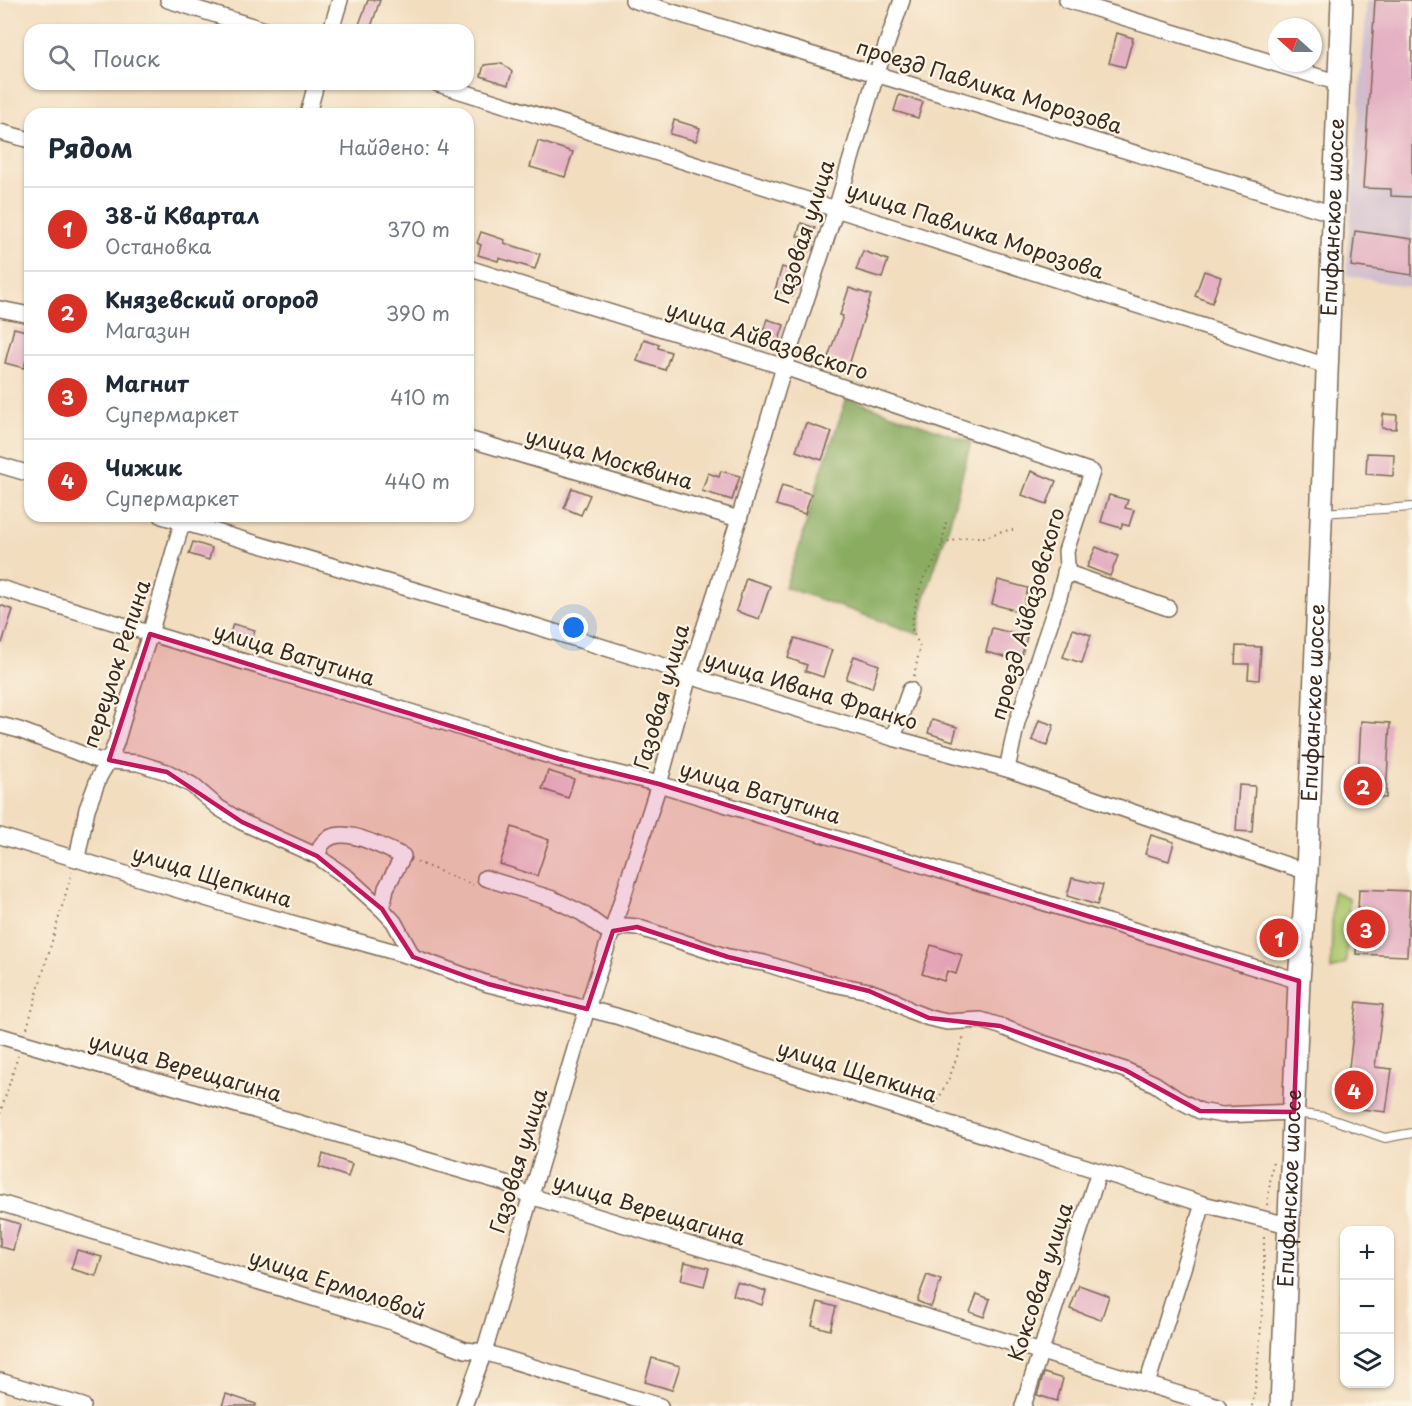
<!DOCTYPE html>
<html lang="ru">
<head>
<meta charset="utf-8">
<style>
	:root { --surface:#fff; --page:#f6f6f7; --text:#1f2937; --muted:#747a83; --line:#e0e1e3; --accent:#d93025 }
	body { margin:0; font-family:"Playpen Sans",sans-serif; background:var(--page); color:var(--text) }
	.controls { position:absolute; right:18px; bottom:18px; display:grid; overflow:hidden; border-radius:12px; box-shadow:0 2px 4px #0004 }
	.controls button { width:54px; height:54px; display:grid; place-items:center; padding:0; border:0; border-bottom:2px solid var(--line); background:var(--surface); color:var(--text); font:30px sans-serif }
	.compass { position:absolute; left:1268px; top:18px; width:54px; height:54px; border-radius:50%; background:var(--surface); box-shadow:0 2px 4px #0004; rotate:291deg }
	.you { position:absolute; left:574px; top:628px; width:21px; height:21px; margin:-15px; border:4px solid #fff; border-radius:50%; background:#1a73e8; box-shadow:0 0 0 9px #1a73e833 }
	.badge { display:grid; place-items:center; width:39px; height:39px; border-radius:50%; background:var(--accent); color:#fff; font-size:20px; font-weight:700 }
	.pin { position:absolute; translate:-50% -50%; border:3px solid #fff; box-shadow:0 2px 6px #0006 }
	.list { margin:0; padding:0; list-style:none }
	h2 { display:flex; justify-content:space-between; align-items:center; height:78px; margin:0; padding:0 24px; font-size:26px }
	h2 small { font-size:20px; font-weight:400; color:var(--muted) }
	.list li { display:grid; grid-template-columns:39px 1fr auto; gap:18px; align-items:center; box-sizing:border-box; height:84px; padding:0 24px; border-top:2px solid var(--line) }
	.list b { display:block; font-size:22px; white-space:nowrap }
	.list p { margin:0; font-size:20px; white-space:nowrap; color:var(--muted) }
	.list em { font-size:20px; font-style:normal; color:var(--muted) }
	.icon { flex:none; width:33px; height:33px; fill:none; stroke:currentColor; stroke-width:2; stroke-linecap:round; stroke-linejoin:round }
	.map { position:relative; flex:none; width:1412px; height:1406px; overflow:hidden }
	.search { position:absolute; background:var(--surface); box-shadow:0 2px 4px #0004; left:24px; top:24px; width:450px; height:66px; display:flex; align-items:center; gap:15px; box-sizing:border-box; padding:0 21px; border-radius:18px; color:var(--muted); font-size:22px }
	.panel { position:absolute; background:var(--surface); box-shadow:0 2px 4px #0004; left:24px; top:108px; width:450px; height:414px; border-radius:18px }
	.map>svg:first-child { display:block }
	.industrial { fill:#d0bdcd }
	.green { fill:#acc86e; stroke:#747946; stroke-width:1.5 }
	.forest { fill:#89ac61; stroke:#626b40; stroke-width:1.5 }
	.building { fill:#e4b0c3 }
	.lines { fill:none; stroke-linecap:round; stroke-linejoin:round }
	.service-casing { stroke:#7b6956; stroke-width:10 }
	.minor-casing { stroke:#7b6956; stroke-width:18 }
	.secondary-casing { stroke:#7b6956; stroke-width:24 }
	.path { stroke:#7b6956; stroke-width:2; stroke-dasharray:1.5 4.5; stroke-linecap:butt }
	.service { stroke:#fff; stroke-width:8 }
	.minor { stroke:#fff; stroke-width:15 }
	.secondary { stroke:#fff; stroke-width:21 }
	.marked { fill:#c2185b; fill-opacity:0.2; stroke:#c2185b; stroke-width:4.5; stroke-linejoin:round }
	.labels { text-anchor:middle; stroke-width:4.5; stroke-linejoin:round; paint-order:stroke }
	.street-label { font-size:21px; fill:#3b2a1e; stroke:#fcf5e5 }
</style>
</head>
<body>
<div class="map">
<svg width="1412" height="1406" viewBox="0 0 1412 1406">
	<rect width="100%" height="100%" fill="#fcf5e5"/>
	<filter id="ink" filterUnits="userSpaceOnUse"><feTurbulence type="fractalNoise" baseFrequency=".0167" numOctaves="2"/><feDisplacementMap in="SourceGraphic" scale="12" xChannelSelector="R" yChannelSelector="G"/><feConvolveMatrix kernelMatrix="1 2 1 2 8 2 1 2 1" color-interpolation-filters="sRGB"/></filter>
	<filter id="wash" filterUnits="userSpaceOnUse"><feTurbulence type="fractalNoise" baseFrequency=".008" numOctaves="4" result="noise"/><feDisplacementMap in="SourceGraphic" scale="24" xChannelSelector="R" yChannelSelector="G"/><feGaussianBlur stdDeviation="1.35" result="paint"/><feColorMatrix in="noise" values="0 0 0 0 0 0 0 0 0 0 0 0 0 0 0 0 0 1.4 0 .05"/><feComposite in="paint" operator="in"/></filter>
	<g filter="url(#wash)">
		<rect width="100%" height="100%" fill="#f2ddbf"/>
		<path class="industrial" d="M1367 0H1412V288L1346 275Z"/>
		<path class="green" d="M1333 891 1349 898 1346 963 1331 970Z"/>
		<path class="forest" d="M847 398 971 442 950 522 924 600 918 634 785 587 800 545 820 475Z"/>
		<g id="blocks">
			<g class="building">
				<path d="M368 0H380L370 30H357Z"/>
				<path d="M1375 0H1412V197L1391 196V189L1363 188Z"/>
				<path d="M1117 33 1133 38 1125 67 1109 63Z"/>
				<path d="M502 63 512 72 508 85 481 76 484 65Z"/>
				<path d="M899 95 923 102 918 118 894 111Z"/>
				<path d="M674 120 700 128 696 141 670 134Z"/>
				<path d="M538 141 573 152 565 177 530 167Z"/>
				<path d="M801 223 815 228 807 254 797 250 801 237 797 236Z"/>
				<path d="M1355 231 1412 239V275L1351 266Z"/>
				<path d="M481 232 505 240 504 243 540 254 535 269 499 258 498 261 478 255 481 245 477 243Z"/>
				<path d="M863 251 888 260 882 278 856 270Z"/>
				<path d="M782 267 800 273 793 296 775 290Z"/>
				<path d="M1204 271 1221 277 1212 303 1195 296Z"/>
				<path d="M849 288 871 295 849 365 828 357 843 316 840 315Z"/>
				<path d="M767 319 784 325 778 343 761 338Z"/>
				<path d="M14 328 30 332V345L24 368 5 363Z"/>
				<path d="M644 339 659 344 658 348 671 352 665 370 637 361Z"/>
				<path d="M1383 414 1397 415 1396 429 1382 428Z"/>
				<path d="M806 423 832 432 822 460 796 451Z"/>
				<path d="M1367 453 1394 454 1393 476 1366 474Z"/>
				<path d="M721 471 740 476 732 500 702 491 708 473 719 477Z"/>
				<path d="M1031 471 1056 481 1047 504 1022 495Z"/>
				<path d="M782 485 811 494 805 514 776 505Z"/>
				<path d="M572 488 590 495 581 515 564 508Z"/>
				<path d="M1109 495 1128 500 1125 508 1134 510 1129 526 1122 524 1121 528 1101 522Z"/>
				<path d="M193 542 212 548 209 560 189 554Z"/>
				<path d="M1096 547 1118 556 1110 576 1087 567Z"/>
				<path d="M746 578 770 586 759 619 736 611Z"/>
				<path d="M998 580 1028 588 1022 612 992 604Z"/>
				<path d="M0 605 13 610 2 643H0Z"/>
				<path d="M233 624 255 630 249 648 227 642Z"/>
				<path d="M992 628 1027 637 1020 661 986 652Z"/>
				<path d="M1073 629 1091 635 1082 663 1063 657Z"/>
				<path d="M795 638 832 650 823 677 805 671 807 665 788 658Z"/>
				<path d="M1236 646 1261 647 1259 680 1248 679 1249 664H1235Z"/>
				<path d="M854 656 879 665 872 688 846 679Z"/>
				<path d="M932 720 957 727 953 741 928 733Z"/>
				<path d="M1039 720 1054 725 1047 746 1032 740Z"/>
				<path d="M1361 721 1390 723 1386 798 1357 797Z"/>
				<path d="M548 771 574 779 568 798 542 789Z"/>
				<path d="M1239 785 1255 786 1252 832 1236 831Z"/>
				<path d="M512 827 549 840 537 876 500 864Z"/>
				<path d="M1151 835 1174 842 1169 861 1145 854Z"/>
				<path d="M1072 878 1103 885 1097 905 1067 896Z"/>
				<path d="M1359 889 1410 891 1407 956 1356 954Z"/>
				<path d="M931 945 962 955 956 974 947 971 944 981 922 974Z"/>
				<path d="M1357 1002 1383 1005 1375 1067 1392 1069 1386 1112 1344 1107Z"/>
				<path d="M323 1154 352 1164 348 1177 319 1167Z"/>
				<path d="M0 1218 20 1224 13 1250 0 1247Z"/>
				<path d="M77 1250 102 1257 96 1276 71 1269Z"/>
				<path d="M685 1262 709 1268 704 1286 681 1280Z"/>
				<path d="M927 1275 941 1280 931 1307 917 1301Z"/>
				<path d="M737 1282 766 1291 762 1305 733 1295Z"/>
				<path d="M1079 1285 1109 1296 1101 1320 1070 1309Z"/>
				<path d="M977 1294 990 1299 984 1317 970 1312Z"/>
				<path d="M818 1302 836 1307 830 1330 812 1325Z"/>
				<path d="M652 1358 680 1366 672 1390 645 1382Z"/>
				<path d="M1044 1373 1063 1379 1057 1401 1037 1395Z"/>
				<path d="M226 1394 256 1404V1406H222Z"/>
			</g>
		</g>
	</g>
	<g filter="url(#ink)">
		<use href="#blocks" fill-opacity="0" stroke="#7b6956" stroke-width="1.5"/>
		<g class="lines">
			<g class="service-casing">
				<g id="service">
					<path d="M1322 513 1412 507"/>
					<path d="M1295 1113 1325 1117 1385 1138 1412 1133"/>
				</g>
			</g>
			<g class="minor-casing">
				<g id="minor">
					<path d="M168 0 265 30"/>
					<path d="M633 0 1334 214"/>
					<path d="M1067 0 1339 83"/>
					<path d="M331 30 340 0"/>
					<path d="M438 84 836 209 1327 366"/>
					<path d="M308 114 316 84"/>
					<path d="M0 132 30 140"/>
					<path d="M468 268 784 367 1092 472 1066 551 1067 566 1059 597 1017 722 1007 769"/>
					<path d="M0 309 30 315"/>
					<path d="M468 439 739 519"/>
					<path d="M0 465 30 474"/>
					<path d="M162 516 506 617 664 666 689 676 893 738 1007 769 1307 872"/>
					<path d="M1065 572 1168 608"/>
					<path d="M0 588 440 721 559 759 659 784 1299 981"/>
					<path d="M0 725 19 730 97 760 138 763 167 772 192 785 219 808 242 822 317 856 348 878 382 909 394 922 413 957"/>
					<path d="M893 738 910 690"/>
					<path d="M0 836 245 910 413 957 488 984 616 1016 795 1075 1203 1204 1288 1225"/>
					<path d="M317 856C319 853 320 846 323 843 341 822 383 848 403 856L386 888 382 909"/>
					<path d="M77 858 87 809 99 777 109 760 116 743 130 695 150 634 184 516"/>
					<path d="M485 878 553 899 582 913 604 929 613 931 627 926 637 927 728 957 764 963 828 983 869 991 893 1000 911 1011 929 1018 947 1022 981 1020 1000 1026 1040 1042 1125 1070 1155 1084 1177 1099 1200 1111 1222 1115 1294 1112"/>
					<path d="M0 1036 505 1183 530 1196 1218 1406"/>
					<path d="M0 1203 392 1322 465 1350 484 1352 660 1406"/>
					<path d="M0 1381 83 1406"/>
					<path d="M1147 1384 1203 1204"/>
					<path d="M464 1406 484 1352 587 1009 659 784 689 676 739 519 784 367 836 209 876 75 902 0"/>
					<path d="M1023 1406 1099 1171"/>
				</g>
			</g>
			<g class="secondary-casing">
				<g id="secondary">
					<path id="s1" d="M1281 1406 1299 981 1307 872 1342 0"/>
				</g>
			</g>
			<g class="path">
				<path d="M942 544 967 537H986L1002 531 1013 530"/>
				<path d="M914 676 920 647 911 627 917 596 925 574 932 567 942 544 946 522"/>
				<path d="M417 862 473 885"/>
				<path d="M27 1028 72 872"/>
				<path d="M935 1106 950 1076 964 1037"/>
				<path d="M0 1114 18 1056"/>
				<path d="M1267 1205 1273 1160"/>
				<path d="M1252 1406 1256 1383 1264 1292V1234"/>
			</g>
			<use href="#service" class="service"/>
			<use href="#minor" class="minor"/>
			<use href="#secondary" class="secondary"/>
		</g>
	</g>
	<path class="marked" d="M150 634 559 759 659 784 1299 981 1294 1112 1200 1111 1125 1070 1000 1026 929 1018 869 991 728 957 637 927 613 931 587 1009 488 984 413 957 382 909 317 856 242 822 167 772 109 760Z"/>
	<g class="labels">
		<g class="street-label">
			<text transform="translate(989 87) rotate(17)" y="7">проезд Павлика Морозова</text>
			<text dy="7" stroke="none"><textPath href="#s1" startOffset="1190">Епифанское шоссе</textPath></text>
			<text transform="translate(975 231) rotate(18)" y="7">улица Павлика Морозова</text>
			<text transform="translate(805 232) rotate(-72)" y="7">Газовая улица</text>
			<text transform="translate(767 341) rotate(18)" y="7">улица Айвазовского</text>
			<text transform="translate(609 459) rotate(16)" y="7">улица Москвина</text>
			<text transform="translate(1028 614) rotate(-74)" y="7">проезд Айвазовского</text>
			<text transform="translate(294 655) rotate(17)" y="7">улица Ватутина</text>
			<text transform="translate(117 664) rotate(-72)" y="7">переулок Репина</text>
			<text transform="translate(811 691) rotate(17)" y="7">улица Ивана Франко</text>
			<text transform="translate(662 697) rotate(-74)" y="7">Газовая улица</text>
			<text dy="7" stroke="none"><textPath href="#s1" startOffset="704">Епифанское шоссе</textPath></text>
			<text transform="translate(760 793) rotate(17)" y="7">улица Ватутина</text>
			<text transform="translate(212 877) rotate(17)" y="7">улица Щепкина</text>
			<text transform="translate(185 1068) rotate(16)" y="7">улица Верещагина</text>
			<text transform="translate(857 1072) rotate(17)" y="7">улица Щепкина</text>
			<text transform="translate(519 1161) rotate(-73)" y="7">Газовая улица</text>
			<text dy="7" stroke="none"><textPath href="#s1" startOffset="218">Епифанское шоссе</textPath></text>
			<text transform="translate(649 1210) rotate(17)" y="7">улица Верещагина</text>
			<text transform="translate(1041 1282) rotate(-72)" y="7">Коксовая улица</text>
			<text transform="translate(337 1285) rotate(18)" y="7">улица Ермоловой</text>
		</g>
	</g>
</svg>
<div class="controls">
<button>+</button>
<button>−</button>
<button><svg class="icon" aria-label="layers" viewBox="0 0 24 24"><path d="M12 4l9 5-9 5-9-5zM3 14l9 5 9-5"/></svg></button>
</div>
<svg class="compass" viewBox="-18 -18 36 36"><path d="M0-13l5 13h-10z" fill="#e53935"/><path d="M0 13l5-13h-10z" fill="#747a83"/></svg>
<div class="you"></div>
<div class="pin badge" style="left:1279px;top:938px">1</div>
<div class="pin badge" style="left:1363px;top:786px">2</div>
<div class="pin badge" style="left:1366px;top:929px">3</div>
<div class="pin badge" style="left:1354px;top:1090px">4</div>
<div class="search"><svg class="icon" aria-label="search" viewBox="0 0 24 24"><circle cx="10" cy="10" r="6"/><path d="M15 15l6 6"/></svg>Поиск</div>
<section class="panel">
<h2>Рядом<small>Найдено: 4</small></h2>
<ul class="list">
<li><span class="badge">1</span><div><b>38-й Квартал</b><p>Остановка</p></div><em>370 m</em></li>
<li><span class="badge">2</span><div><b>Князевский огород</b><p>Магазин</p></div><em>390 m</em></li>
<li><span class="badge">3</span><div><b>Магнит</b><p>Супермаркет</p></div><em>410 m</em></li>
<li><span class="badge">4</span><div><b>Чижик</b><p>Супермаркет</p></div><em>440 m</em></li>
</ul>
</section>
</div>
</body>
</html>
